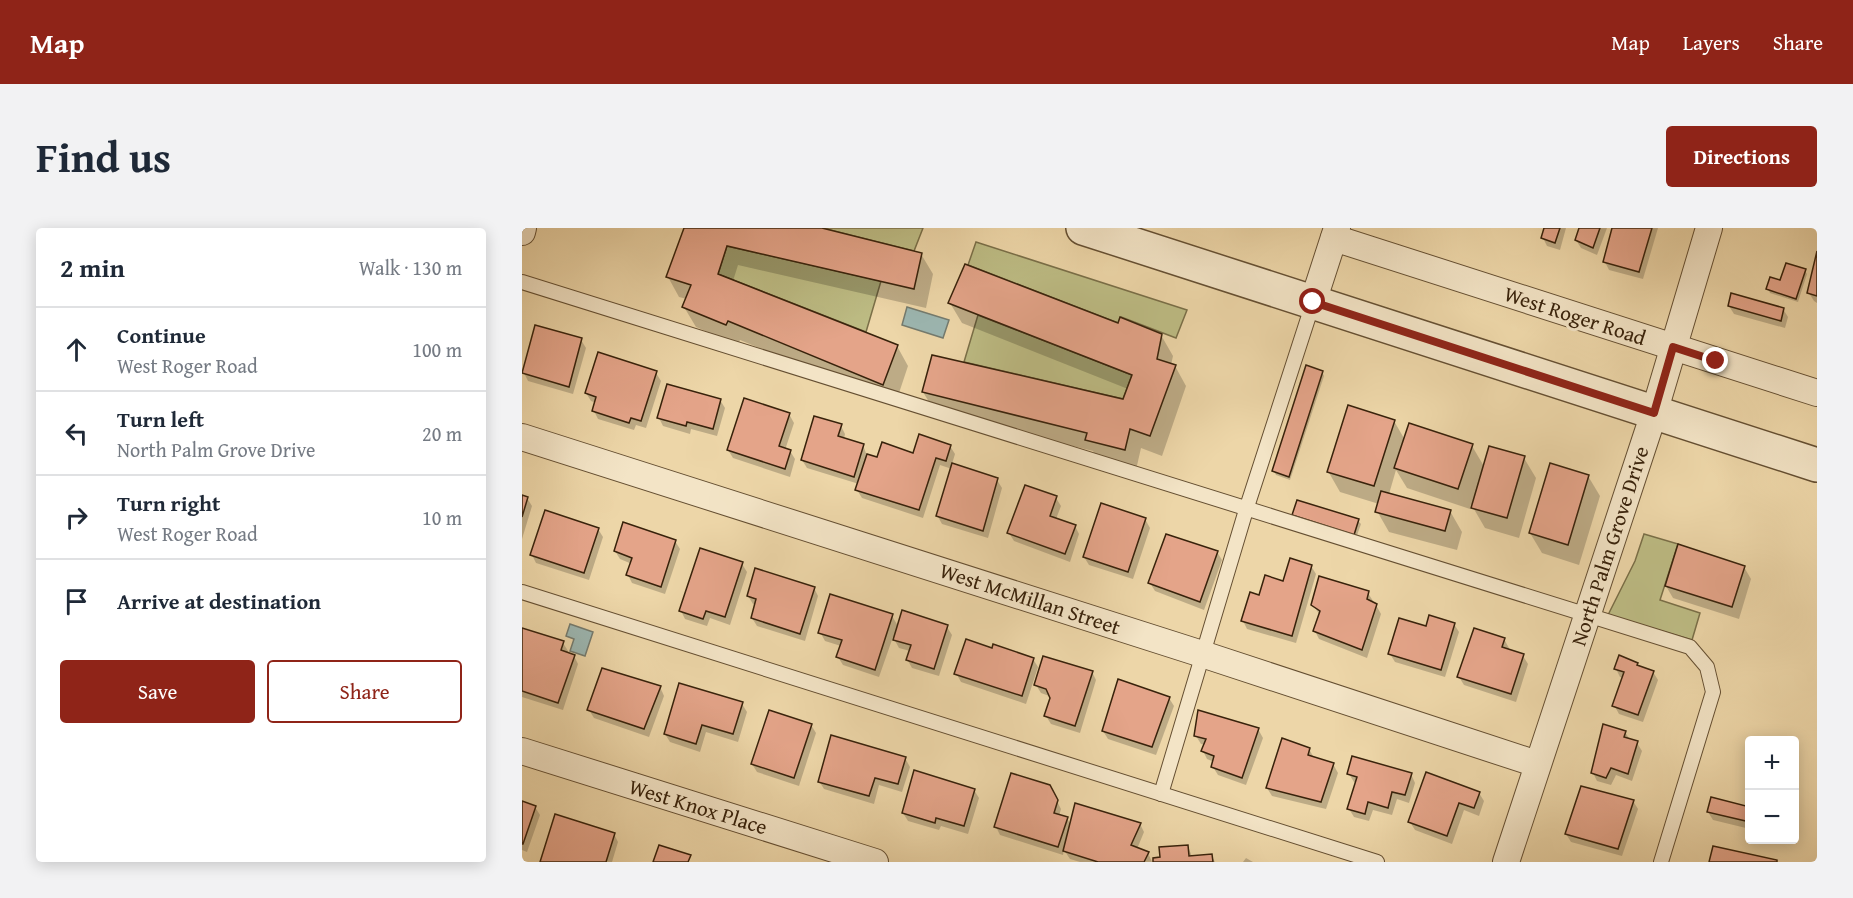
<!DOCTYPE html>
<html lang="en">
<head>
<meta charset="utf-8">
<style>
	:root { --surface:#fff; --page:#f2f2f3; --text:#1f2937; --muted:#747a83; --line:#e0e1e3; --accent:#8f2418 }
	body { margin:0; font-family:"Gentium Book Plus",serif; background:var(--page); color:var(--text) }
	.controls { position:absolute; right:18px; bottom:18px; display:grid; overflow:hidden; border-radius:6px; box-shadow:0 3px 15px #0003 }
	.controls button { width:54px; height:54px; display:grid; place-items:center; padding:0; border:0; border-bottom:2px solid var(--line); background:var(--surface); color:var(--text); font:30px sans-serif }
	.stop { position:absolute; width:18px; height:18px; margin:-14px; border:4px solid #8f2418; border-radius:50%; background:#fff }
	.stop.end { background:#8f2418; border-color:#fff; box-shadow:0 2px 6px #0008 }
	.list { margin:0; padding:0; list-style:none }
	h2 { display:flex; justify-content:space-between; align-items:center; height:78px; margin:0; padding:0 24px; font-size:26px }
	h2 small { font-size:20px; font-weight:400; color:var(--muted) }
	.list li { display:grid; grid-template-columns:39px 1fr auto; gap:18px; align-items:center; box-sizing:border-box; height:84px; padding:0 24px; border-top:2px solid var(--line) }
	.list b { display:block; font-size:22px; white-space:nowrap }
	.list p { margin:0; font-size:20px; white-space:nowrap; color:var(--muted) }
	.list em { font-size:20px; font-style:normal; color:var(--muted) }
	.actions { display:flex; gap:12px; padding:18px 24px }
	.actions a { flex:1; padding:14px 0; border:2px solid var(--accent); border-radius:6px; text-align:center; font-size:21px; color:var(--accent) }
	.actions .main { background:var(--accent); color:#fff }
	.icon { flex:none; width:33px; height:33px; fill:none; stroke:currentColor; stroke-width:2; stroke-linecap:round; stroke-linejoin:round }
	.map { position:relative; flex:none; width:1295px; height:634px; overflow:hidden; border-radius:6px }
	header { display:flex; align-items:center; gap:36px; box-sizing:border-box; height:84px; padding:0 30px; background:var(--accent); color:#fff }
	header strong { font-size:28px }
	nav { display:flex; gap:33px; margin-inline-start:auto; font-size:21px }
	.intro { display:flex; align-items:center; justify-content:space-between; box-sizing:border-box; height:144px; padding:0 36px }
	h1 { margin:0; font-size:42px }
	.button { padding:15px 27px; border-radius:6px; background:var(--accent); color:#fff; font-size:21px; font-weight:700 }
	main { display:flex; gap:36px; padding:0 36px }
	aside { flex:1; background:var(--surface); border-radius:6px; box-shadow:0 3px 15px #0003 }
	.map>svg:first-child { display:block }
	.green { fill:#bdbc84; stroke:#7a6f48; stroke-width:1.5 }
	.water { fill:#9cb7b2; stroke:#747b6f; stroke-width:1.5 }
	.shadow { fill:#0003 }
	.building { fill:#e4a489; stroke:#38220b; stroke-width:1.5 }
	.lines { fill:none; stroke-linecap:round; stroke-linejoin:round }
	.service-casing { stroke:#654f32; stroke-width:16 }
	.minor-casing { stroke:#654f32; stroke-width:28 }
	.tertiary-casing { stroke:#654f32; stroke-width:36 }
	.service { stroke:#f3e4c6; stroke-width:14 }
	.minor { stroke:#f3e4c6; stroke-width:26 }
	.tertiary { stroke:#f3e4c6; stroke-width:33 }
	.route { stroke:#8f2418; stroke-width:8 }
	.labels { text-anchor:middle; stroke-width:6; stroke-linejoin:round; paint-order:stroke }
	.street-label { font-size:21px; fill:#38220b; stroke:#f3e4c6 }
</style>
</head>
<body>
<header>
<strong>Map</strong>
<nav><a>Map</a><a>Layers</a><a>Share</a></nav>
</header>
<div class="intro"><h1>Find us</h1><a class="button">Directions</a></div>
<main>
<aside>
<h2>2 min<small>Walk · 130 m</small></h2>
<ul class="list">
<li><svg class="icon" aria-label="ahead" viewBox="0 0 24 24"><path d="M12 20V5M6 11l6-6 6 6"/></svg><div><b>Continue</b><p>West Roger Road</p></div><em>100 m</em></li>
<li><svg class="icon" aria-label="left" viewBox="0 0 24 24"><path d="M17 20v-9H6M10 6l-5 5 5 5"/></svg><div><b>Turn left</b><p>North Palm Grove Drive</p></div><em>20 m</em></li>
<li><svg class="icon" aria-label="right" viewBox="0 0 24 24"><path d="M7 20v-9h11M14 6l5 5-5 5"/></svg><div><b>Turn right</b><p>West Roger Road</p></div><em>10 m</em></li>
<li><svg class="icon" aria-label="arrive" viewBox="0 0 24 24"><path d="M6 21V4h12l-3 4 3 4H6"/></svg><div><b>Arrive at destination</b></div></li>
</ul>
<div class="actions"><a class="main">Save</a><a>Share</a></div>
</aside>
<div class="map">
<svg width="1295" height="634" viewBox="0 0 1295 634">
	<rect width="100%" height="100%" fill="#edd6a8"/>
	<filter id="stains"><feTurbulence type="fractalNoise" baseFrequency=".00333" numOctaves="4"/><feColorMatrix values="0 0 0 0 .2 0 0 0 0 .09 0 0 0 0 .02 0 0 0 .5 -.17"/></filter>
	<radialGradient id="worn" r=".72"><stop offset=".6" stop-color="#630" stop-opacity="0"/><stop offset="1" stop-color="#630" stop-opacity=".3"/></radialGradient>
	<g class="green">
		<path d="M300 0H401L392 23Z"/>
		<path d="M454 14 665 82 654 110 599 89 596 95 446 37Z"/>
		<path d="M205 18 359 53 344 104 196 46Z"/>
		<path d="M456 87 610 147 601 171 442 134Z"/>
		<path d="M1122 306 1156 316 1138 372 1178 385 1170 412 1086 387 1113 333Z"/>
	</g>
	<g class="water">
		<path d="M385 79 427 92 421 110 380 97Z"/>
		<path d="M48 396 71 404 63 428 48 423 52 411 44 408Z"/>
	</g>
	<g class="shadow">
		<path d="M164 0H294L399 26 411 46 404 80 216 37 211 53 375 118 386 138 373 177 218 112 216 117 174 99 162 79 165 71 157 69 146 49Z"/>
		<path d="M1023 0H1044L1038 22 1025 18 1021 10Z"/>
		<path d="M1058 0H1085L1075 27 1059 20 1054 12Z"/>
		<path d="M1092 0H1136L1121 51 1087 42 1083 34Z"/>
		<path d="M1295 30V75L1292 73 1287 65Z"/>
		<path d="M1283 43 1285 46 1276 74 1248 65 1246 61Z"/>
		<path d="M428 75 597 97 639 107 651 128 649 137 653 138 664 158 640 228 619 220 614 242 576 232 571 223 413 184 401 164 602 172 606 161 440 95Z"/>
		<path d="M1207 78 1261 81 1266 89 1263 100 1212 86Z"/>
		<path d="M59 112 64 120 51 166 6 153 2 145Z"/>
		<path d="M800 144 802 148 768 252 754 247 752 243Z"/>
		<path d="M134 145 139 153 124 200 114 197 112 202 76 191 72 183 74 175 69 173 64 165Z"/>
		<path d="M198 172 203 180 195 208 169 201 168 206 141 198 137 190Z"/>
		<path d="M267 186 272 195 263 222 268 223 273 231 268 249 211 230 206 222Z"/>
		<path d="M872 193 883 212 950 218 963 240 1002 230 1014 250 997 310 963 300 949 276 948 281 885 260 874 242 867 266 928 283 940 304 935 322 867 304 855 283 857 276 818 264 806 243Z"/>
		<path d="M319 198 323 206 322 211 341 217 345 228 356 231 392 227 428 218 433 226 430 236 475 252 480 260 466 310 420 296 415 287 430 241 418 237 401 290 340 270 335 262 337 256 285 240 280 232Z"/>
		<path d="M1066 248 1078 268 1057 337 1020 325 1008 305Z"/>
		<path d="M0 268 5 270 10 278 0 311Z"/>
		<path d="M534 270 539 278 534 291 553 298 557 306 548 334 492 313 487 305Z"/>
		<path d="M772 287 836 293 839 296 834 310 774 291Z"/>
		<path d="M623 291 628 300 611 351 567 337 562 329Z"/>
		<path d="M76 301 81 309 67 352 14 335 10 327Z"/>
		<path d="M153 313 158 321 143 366 110 355 106 347 110 336 98 331 93 323Z"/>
		<path d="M695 324 700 332 682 382 633 363 628 355Z"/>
		<path d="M220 336 225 344 208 397 188 390 185 398 163 391 159 383Z"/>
		<path d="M789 338 794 346 774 415 725 401 721 393 738 369Z"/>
		<path d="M1222 339 1229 351 1217 391 1151 370 1144 358Z"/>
		<path d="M292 360 296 368 283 413 235 398 230 390 234 377 231 376 226 368Z"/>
		<path d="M846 365 851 373 850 375 854 377 859 386 845 430 797 411 793 403 798 387 791 377Z"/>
		<path d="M370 388 376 398 425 399 430 407 417 448 390 440 385 431 388 423 377 420 371 409 357 449 321 437 316 429 319 418 303 413 298 404Z"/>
		<path d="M932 396 937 404 923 449 873 434 868 426 905 400Z"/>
		<path d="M0 401 41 415 46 423 45 426 52 428 56 436 41 482 0 469Z"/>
		<path d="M982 411 987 420 986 423 1001 428 1006 436 994 474 942 457 937 449Z"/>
		<path d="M511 431 516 439 504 476 439 454 434 445Z"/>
		<path d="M1115 436 1117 439 1131 444 1136 452 1121 494 1097 486 1092 477 1102 450 1098 449 1094 441Z"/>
		<path d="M570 444 574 452 558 505 529 496 524 488 530 469 519 465 514 457Z"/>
		<path d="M138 459 142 468 127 509 72 490 67 482Z"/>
		<path d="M647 470 652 478 634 527 586 511 581 503Z"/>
		<path d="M220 476 225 484 216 514 184 504 178 524 148 514 143 506Z"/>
		<path d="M289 497 294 505 277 558 235 544 230 536Z"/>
		<path d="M736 501 741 510 724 557 696 547 691 539 692 534 685 531 681 523 683 517 679 516 674 508Z"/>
		<path d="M1103 504 1108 512 1115 515 1120 523 1110 553 1094 547 1089 557 1075 553 1071 545Z"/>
		<path d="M787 521 792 530 811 536 816 545 804 581 750 568 745 560Z"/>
		<path d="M383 530 388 539 380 564 357 557 352 576 302 561 297 553Z"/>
		<path d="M827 546H889L893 555 887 575 875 571 870 587 851 582 847 593 832 589 827 581 835 555 832 554Z"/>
		<path d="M527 558 539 581 537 588 545 590 549 598 618 596 622 604 615 621 626 625 630 634H558L548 631 542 622 541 627 478 607 474 599Z"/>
		<path d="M452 562 457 570 446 606 419 598 417 602 386 593 381 585Z"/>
		<path d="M957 565 962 573 957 588 942 582 930 616 893 602 888 594Z"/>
		<path d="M1111 573 1116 581 1100 628 1049 614 1044 606Z"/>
		<path d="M0 575 13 579 18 587 5 624 0 622Z"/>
		<path d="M1228 581V601L1191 592 1186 584Z"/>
		<path d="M92 606 96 614 90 634H19Z"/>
		<path d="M666 618 670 629 689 627 693 634H633Z"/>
		<path d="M724 630 731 634H721Z"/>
	</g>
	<g class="building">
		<path d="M162 0H300L400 25 392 61 205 18 196 46 376 117 361 157 206 93 204 97 160 79 169 57 144 49Z"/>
		<path d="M1022 0H1038L1033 15 1019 10Z"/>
		<path d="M1057 0H1078L1071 20 1053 12Z"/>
		<path d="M1090 0H1130L1117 44 1081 34Z"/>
		<path d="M1295 23V68L1285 65Z"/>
		<path d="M1264 35 1284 41 1274 71 1244 61 1248 49 1258 52Z"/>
		<path d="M443 36 596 95 598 89 640 106 635 131 654 137 628 208 608 201 603 222 563 212 565 205 400 164 410 127 601 171 610 147 426 75Z"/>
		<path d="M1209 65 1262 80 1259 93 1206 78Z"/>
		<path d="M13 97 60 110 47 159 0 145Z"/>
		<path d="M76 124 135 143 119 193 109 190 107 195 70 183 74 169 63 165Z"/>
		<path d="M784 137 801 143 767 249 750 243Z"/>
		<path d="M145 156 199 171 191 201 165 194 164 198 135 190Z"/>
		<path d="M222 170 268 185 257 218 269 222 263 241 205 222Z"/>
		<path d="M826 177 873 192 852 258 805 244Z"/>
		<path d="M292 188 320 196 316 208 342 216 332 249 279 232Z"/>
		<path d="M887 195 951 216 936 261 872 240Z"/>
		<path d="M397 206 429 217 424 233 414 230 397 282 333 262 345 226 355 229 360 214 391 225Z"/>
		<path d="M967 218 1003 228 985 290 949 280Z"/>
		<path d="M430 235 476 250 461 303 414 288Z"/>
		<path d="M1028 235 1067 247 1046 317 1007 305Z"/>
		<path d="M503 257 535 268 528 288 554 297 543 326 485 305Z"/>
		<path d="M859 263 929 282 923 303 853 284Z"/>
		<path d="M0 267 6 269 0 289Z"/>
		<path d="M775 272 837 291 832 307 770 287Z"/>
		<path d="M579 275 624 290 606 344 561 329Z"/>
		<path d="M23 282 77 300 62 345 8 327Z"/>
		<path d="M101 294 154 312 139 359 104 347 110 330 92 323Z"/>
		<path d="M644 306 696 323 678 374 626 355Z"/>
		<path d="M1156 316 1223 338 1210 379 1143 358Z"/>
		<path d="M178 320 221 334 203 389 184 383 181 391 157 383Z"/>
		<path d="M768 330 790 337 770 408 719 393 728 364 737 367 743 347 761 353Z"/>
		<path d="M233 340 293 359 278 406 229 390 234 371 225 368Z"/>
		<path d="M797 348 847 363 845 371 855 376 840 422 791 403 798 383 789 377Z"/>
		<path d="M308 366 371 386 353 442 314 429 320 412 296 405Z"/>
		<path d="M380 382 426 397 412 441 384 432 389 417 371 412Z"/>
		<path d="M907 387 933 395 919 442 866 426 877 390 904 398Z"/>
		<path d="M0 400 42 413 39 422 53 427 36 475 0 463Z"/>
		<path d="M952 400 983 410 980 419 1002 426 989 466 935 449Z"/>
		<path d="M444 411 470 420 471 416 512 430 500 468 432 446Z"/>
		<path d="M1097 427 1116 435 1115 437 1132 443 1116 487 1090 478 1102 444 1092 441Z"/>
		<path d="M521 428 571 443 553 498 522 488 528 470 524 461 512 457Z"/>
		<path d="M80 440 139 458 122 501 65 482Z"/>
		<path d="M596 451 648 469 630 519 580 503Z"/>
		<path d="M157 455 221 474 211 506 180 497 174 516 142 506Z"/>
		<path d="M247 482 290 496 272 550 229 536Z"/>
		<path d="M676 482 737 500 720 550 689 539 692 528 679 523 684 511 672 508Z"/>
		<path d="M1081 496 1104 503 1102 509 1116 513 1106 546 1089 540 1084 550 1069 545Z"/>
		<path d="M309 507 384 529 376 556 353 550 347 568 296 554Z"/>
		<path d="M760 510 788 520 786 527 812 535 799 574 744 560Z"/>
		<path d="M830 528 890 545 883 567 870 564 866 580 846 574 843 586 825 581 835 549 825 546Z"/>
		<path d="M392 542 453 561 442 598 414 590 413 595 380 585Z"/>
		<path d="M904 544 958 564 952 580 937 575 925 608 886 594Z"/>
		<path d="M489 545 528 557 536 572 532 585 546 589 536 619 472 599Z"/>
		<path d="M1059 558 1112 572 1096 621 1043 606Z"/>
		<path d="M1189 569 1228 579V594L1185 584Z"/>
		<path d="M0 573 14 578 1 616H0Z"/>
		<path d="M553 575 619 595 609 617 627 624 622 634H576L541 623Z"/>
		<path d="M33 586 93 605 84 634H18Z"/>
		<path d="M137 617 169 627 166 634H131Z"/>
		<path d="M666 617 667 628 690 626 691 634H631V630L638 629 637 619Z"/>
		<path d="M1191 618 1255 632V634H1187Z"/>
	</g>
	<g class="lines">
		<g class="service-casing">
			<g id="service">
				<path d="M0 54 1168 419 1185 439 1191 464 1139 634"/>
				<path d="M0 364 855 634"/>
				<path d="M639 566 724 282 791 75"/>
			</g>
		</g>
		<g class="minor-casing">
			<g id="minor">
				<path d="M0 4 1 0"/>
				<path d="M812 10 1295 165"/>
				<path d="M791 74 815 0"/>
				<path d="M0 209 680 426 1015 536"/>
				<path d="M0 523 353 634"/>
				<path d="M984 634 1132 185 1187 0"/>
			</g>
		</g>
		<g class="tertiary-casing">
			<path id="tertiary" d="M561 0 1295 237"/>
		</g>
		<use href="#service" class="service"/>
		<use href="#minor" class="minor"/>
		<use href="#tertiary" class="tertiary"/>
	</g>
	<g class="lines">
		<path class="route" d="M791 74 1132 185 1151 119 1194 133"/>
	</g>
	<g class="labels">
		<g class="street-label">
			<text transform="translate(1053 88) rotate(18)" y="7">West Roger Road</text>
			<text transform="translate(1088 318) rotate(-72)" y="7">North Palm Grove Drive</text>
			<text transform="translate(508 371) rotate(18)" y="7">West McMillan Street</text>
			<text transform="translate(176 579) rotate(17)" y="7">West Knox Place</text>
		</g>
	</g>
	<rect width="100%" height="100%" filter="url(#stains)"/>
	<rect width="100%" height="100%" fill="url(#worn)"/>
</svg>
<div class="controls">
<button>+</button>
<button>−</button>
</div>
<div class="stop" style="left:791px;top:74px"></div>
<div class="stop end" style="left:1194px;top:133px"></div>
</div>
</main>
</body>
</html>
